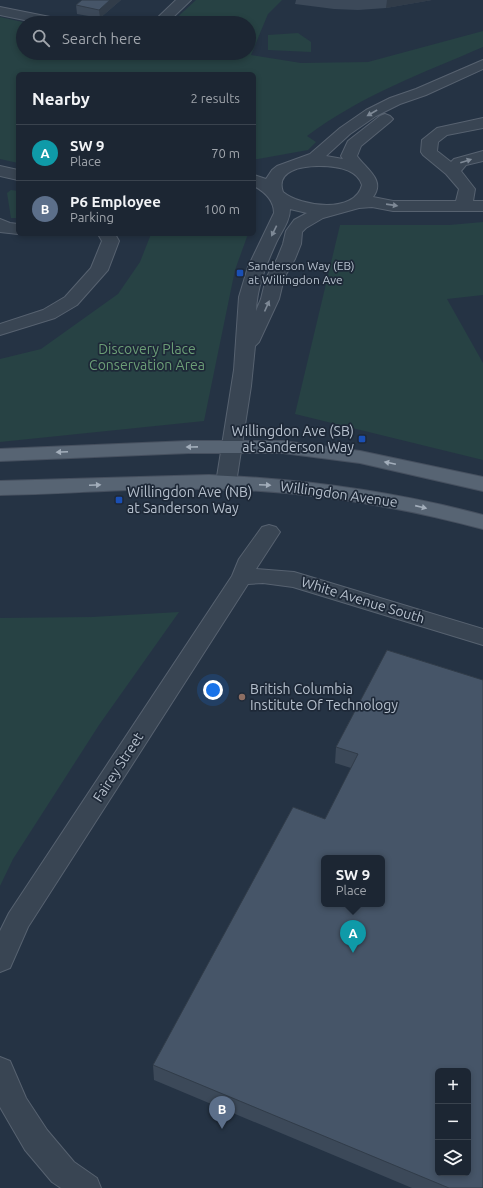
<!DOCTYPE html>
<html lang="en">
<head>
<meta charset="utf-8">
<style>
	:root { --surface:#1c2633; --page:#252e3b; --text:#f1f3f6; --muted:#a0a5ac; --line:#3a434e; --accent:#0b8043 }
	body { margin:0; font-family:Ubuntu,sans-serif; background:var(--page); color:var(--text) }
	.controls { position:absolute; right:12px; bottom:12px; display:grid; overflow:hidden; border-radius:6px; box-shadow:0 2px 6px #0003 }
	.controls button { width:36px; height:36px; display:grid; place-items:center; padding:0; border:0; border-bottom:1px solid var(--line); background:var(--surface); color:var(--text); font:20px sans-serif }
	.you { position:absolute; left:213px; top:690px; width:14px; height:14px; margin:-10px; border:3px solid #fff; border-radius:50%; background:#1a73e8; box-shadow:0 0 0 6px #1a73e833 }
	.badge { display:grid; place-items:center; width:26px; height:26px; border-radius:50%; background:var(--accent); color:#fff; font-size:13px; font-weight:700 }
	.pin { position:absolute; translate:-50% -33px; filter:drop-shadow(0 1px 2px #0008) }
	.pin::after { content:''; position:absolute; top:21px; width:14px; height:12px; background:inherit; clip-path:polygon(0 0,100% 0,50% 100%) }
	.popup { position:absolute; left:321px; top:855px; width:64px; height:52px; box-sizing:border-box; display:grid; place-content:center; border-radius:6px; background:var(--surface); filter:drop-shadow(0 1px 3px #0005); font-size:13px; white-space:nowrap; color:var(--muted) }
	.popup b { font-size:15px; color:var(--text) }
	.popup::after { content:''; position:absolute; left:50%; top:100%; margin-left:-8px; border:8px solid transparent; border-top-color:var(--surface) }
	.list { margin:0; padding:0; list-style:none }
	h2 { display:flex; justify-content:space-between; align-items:center; height:52px; margin:0; padding:0 16px; font-size:17px }
	h2 small { font-size:13px; font-weight:400; color:var(--muted) }
	.list li { display:grid; grid-template-columns:26px 1fr auto; gap:12px; align-items:center; box-sizing:border-box; height:56px; padding:0 16px; border-top:1px solid var(--line) }
	.list b { display:block; font-size:15px; white-space:nowrap }
	.list p { margin:0; font-size:13px; white-space:nowrap; color:var(--muted) }
	.list em { font-size:13px; font-style:normal; color:var(--muted) }
	.icon { flex:none; width:22px; height:22px; fill:none; stroke:currentColor; stroke-width:2; stroke-linecap:round; stroke-linejoin:round }
	.map { position:relative; flex:none; width:483px; height:1188px; overflow:hidden }
	.search { position:absolute; background:var(--surface); box-shadow:0 2px 6px #0003; left:16px; top:16px; width:240px; height:44px; display:flex; align-items:center; gap:10px; box-sizing:border-box; padding:0 14px; border-radius:22px; color:var(--muted); font-size:15px }
	.panel { position:absolute; background:var(--surface); box-shadow:0 2px 6px #0003; left:16px; top:72px; width:240px; height:164px; border-radius:6px }
	.map>svg:first-child { display:block }
	.green { fill:#274244 }
	.lines { fill:none; stroke-linecap:round; stroke-linejoin:round }
	.minor-casing { stroke:#576270; stroke-width:2 }
	.major-casing { stroke:#46505f; stroke-width:2 }
	.minor { fill:#394553; fill-rule:evenodd }
	.major { fill:#576473; fill-rule:evenodd }
	.wall { fill:#3c4959 }
	.shaded-wall { fill:#313c49 }
	.building { fill:#465568; stroke:#313c49; fill-rule:evenodd }
	.oneway { fill:#7e8996 }
	.oneway2 { fill:#a3aebb }
	.transit-dot { fill:#1a4fb4; stroke:#1e2938; stroke-width:1.5 }
	.education-dot { fill:#8d6e63; stroke:#1e2938; stroke-width:1.5 }
	.labels { text-anchor:middle; stroke-width:3.5; stroke-linejoin:round; paint-order:stroke }
	.far-poi-label { font-size:12px; fill:#b6c0cd; stroke:#1e2938; text-anchor:start }
	.park-label { font-size:14px; fill:#6c9f77; stroke:#1e2938 }
	.poi-label { font-size:14px; fill:#b6c0cd; stroke:#1e2938; text-anchor:start }
	.street-label { font-size:14px; fill:#b6c0cd; stroke:#1e2938 }
</style>
</head>
<body>
<div class="map">
<svg width="483" height="1188" viewBox="0 0 483 1188">
	<rect width="100%" height="100%" fill="#253344"/>
	<g class="green">
		<path d="M196 0H282L268 14 251 55 301 63 368 62 483 31V47C423 73 360 96 307 136L316 142 308 150 258 159H254V74H18V163L0 159V17L27 23H23V53H249V23H171Z"/>
		<path d="M298 33 311 42V52L268 50V35Z"/>
		<path d="M11 190 18 191V218H11L7 193Z"/>
		<path d="M483 222V295L447 299 483 363V460L295 414 340 225H449Z"/>
		<path d="M151 234H248L235 270 204 421 0 442V359L41 349 118 294 140 262Z"/>
		<path d="M179 612 99 725 13 859 0 886V618L92 617Z"/>
	</g>
	<g class="lines">
		<g class="minor-casing">
			<g id="minor">
				<path d="M176 0H191L167 23H152Z"/>
				<path d="M0 7 65 20 67 23H39L0 15Z"/>
				<path d="M483 60V69L426 95 400 104 376 116 350 134 326 156 343 159 341 156 348 141 380 116 385 114 390 116 393 119 390 122 361 146 357 156C366 169 386 180 373 197L393 201H456L459 189 446 174 423 155 421 152 422 140 437 128 483 118V128L447 135 438 142 437 151 451 162 454 159 483 151V161L466 165 461 171 475 189 473 201H483V211H393L372 207 359 208 323 218 306 228 302 232 301 244 295 259 284 278 279 299 259 342 255 346 251 386 236 483 233 488 226 490 219 488 216 483 234 370 239 297 248 267 274 213C274 200 265 192 254 186V175L266 179 272 170 277 166 310 154 340 128 366 110 390 98 416 89ZM319 166C334 166 357 168 362 185 355 214 301 207 283 192 275 170 303 166 319 166ZM290 209 307 213 294 220 286 231 283 244 277 259 266 278 261 299 256 311C257 287 266 265 276 243 281 232 290 222 290 209Z"/>
				<path d="M0 166 18 170V180L0 176Z"/>
				<path d="M0 219 10 223 18 224V234L0 232Z"/>
				<path d="M98 234H115L119 241 108 270 77 305 55 318 0 335V324L43 310 65 297 91 268 102 241Z"/>
				<path d="M269 525 276 527 280 532 256 569 294 572 483 629V645L293 587 263 583 248 584 28 927 10 968 0 972V931L9 913 232 576 239 559 262 527Z"/>
				<path d="M0 1057 10 1061 26 1098 47 1130 74 1162 97 1178 101 1188H61L52 1182 25 1150 0 1107Z"/>
			</g>
		</g>
		<g class="major-casing">
			<g id="major">
				<path d="M189 441H283L360 451 483 477V491L360 463 283 453H189L0 461V449Z"/>
				<path d="M209 475C302 479 392 491 483 515V529C393 505 302 490 209 489 139 487 70 494 0 495V481Z"/>
			</g>
		</g>
		<use href="#minor" class="minor"/>
		<use href="#major" class="major"/>
	</g>
	<g class="wall">
		<path d="M82 0H121L100 18 77 14 76 5Z"/>
		<path d="M296 0H432L386 8 358 10 334 9 295 4Z"/>
		<path d="M387 650 483 1188H412L154 1080 153 1065 325 819 351 768 335 763 336 747Z"/>
	</g>
	<g class="shaded-wall">
		<path d="M110 0H121L100 18 99 10Z"/>
		<path d="M387 0H432L386 8Z"/>
	</g>
	<g class="building">
		<path d="M82 0H110L99 10 76 5Z"/>
		<path d="M387 650 483 680V1188H449L153 1065 293 807 325 819 358 754 336 747ZM324 858H382V904H324ZM438 1071H468V1173H438Z"/>
	</g>
	<defs><path id="oneway-solid" d="M-6-.8H1V-3.2L6.5 0L1 3.2V.8H-6Z"/></defs>
	<g class="oneway">
		<use href="#oneway-solid" transform="translate(372 113) rotate(150)"/>
		<use href="#oneway-solid" transform="translate(466 161) rotate(-18)"/>
		<use href="#oneway-solid" transform="translate(392 205) rotate(8)"/>
		<use href="#oneway-solid" transform="translate(274 231) rotate(116)"/>
		<use href="#oneway-solid" transform="translate(267 306) rotate(-66)"/>
	</g>
	<g class="oneway2">
		<use href="#oneway-solid" transform="translate(192 447) rotate(179)"/>
		<use href="#oneway-solid" transform="translate(62 452) rotate(177)"/>
		<use href="#oneway-solid" transform="translate(390 463) rotate(-168)"/>
		<use href="#oneway-solid" transform="translate(95 485) rotate(-3)"/>
		<use href="#oneway-solid" transform="translate(265 485) rotate(3)"/>
		<use href="#oneway-solid" transform="translate(421 507) rotate(13)"/>
	</g>
	<g class="transit-dot">
		<rect x="236" y="269" width="8" height="8" rx="2"/>
		<rect x="358" y="435" width="8" height="8" rx="2"/>
		<rect x="115" y="496" width="8" height="8" rx="2"/>
	</g>
	<circle class="education-dot" cx="242" cy="697" r="4"/>
	<g class="labels">
		<g class="far-poi-label">
			<text x="248" y="270">Sanderson Way (EB)<tspan x="248" dy="14">at Willingdon Ave</tspan></text>
		</g>
		<g class="park-label">
			<text x="147" y="354">Discovery Place<tspan x="147" dy="16">Conservation Area</tspan></text>
		</g>
		<g class="poi-label">
			<text x="354" y="436" text-anchor="end">Willingdon Ave (SB)<tspan x="354" dy="16">at Sanderson Way</tspan></text>
			<text x="127" y="497">Willingdon Ave (NB)<tspan x="127" dy="16">at Sanderson Way</tspan></text>
			<text x="250" y="694">British Columbia<tspan x="250" dy="16">Institute Of Technology</tspan></text>
		</g>
		<g class="street-label">
			<text transform="translate(339 494) rotate(8)" y="5">Willingdon Avenue</text>
			<text transform="translate(363 600) rotate(17)" y="5">White Avenue South</text>
			<text transform="translate(118 767) rotate(-57)" y="5">Fairey Street</text>
		</g>
	</g>
</svg>
<div class="controls">
<button>+</button>
<button>−</button>
<button><svg class="icon" aria-label="layers" viewBox="0 0 24 24"><path d="M12 4l9 5-9 5-9-5zM3 14l9 5 9-5"/></svg></button>
</div>
<div class="you"></div>
<div class="pin badge" style="left:353px;top:953px;background:#0f9aa8">A</div>
<div class="popup"><b>SW 9</b>Place</div>
<div class="pin badge" style="left:222px;top:1129px;background:#5c6f8a">B</div>
<div class="search"><svg class="icon" aria-label="search" viewBox="0 0 24 24"><circle cx="10" cy="10" r="6"/><path d="M15 15l6 6"/></svg>Search here</div>
<section class="panel">
<h2>Nearby<small>2 results</small></h2>
<ul class="list">
<li><span class="badge" style="background:#0f9aa8">A</span><div><b>SW 9</b><p>Place</p></div><em>70 m</em></li>
<li><span class="badge" style="background:#5c6f8a">B</span><div><b>P6 Employee</b><p>Parking</p></div><em>100 m</em></li>
</ul>
</section>
</div>
</body>
</html>
